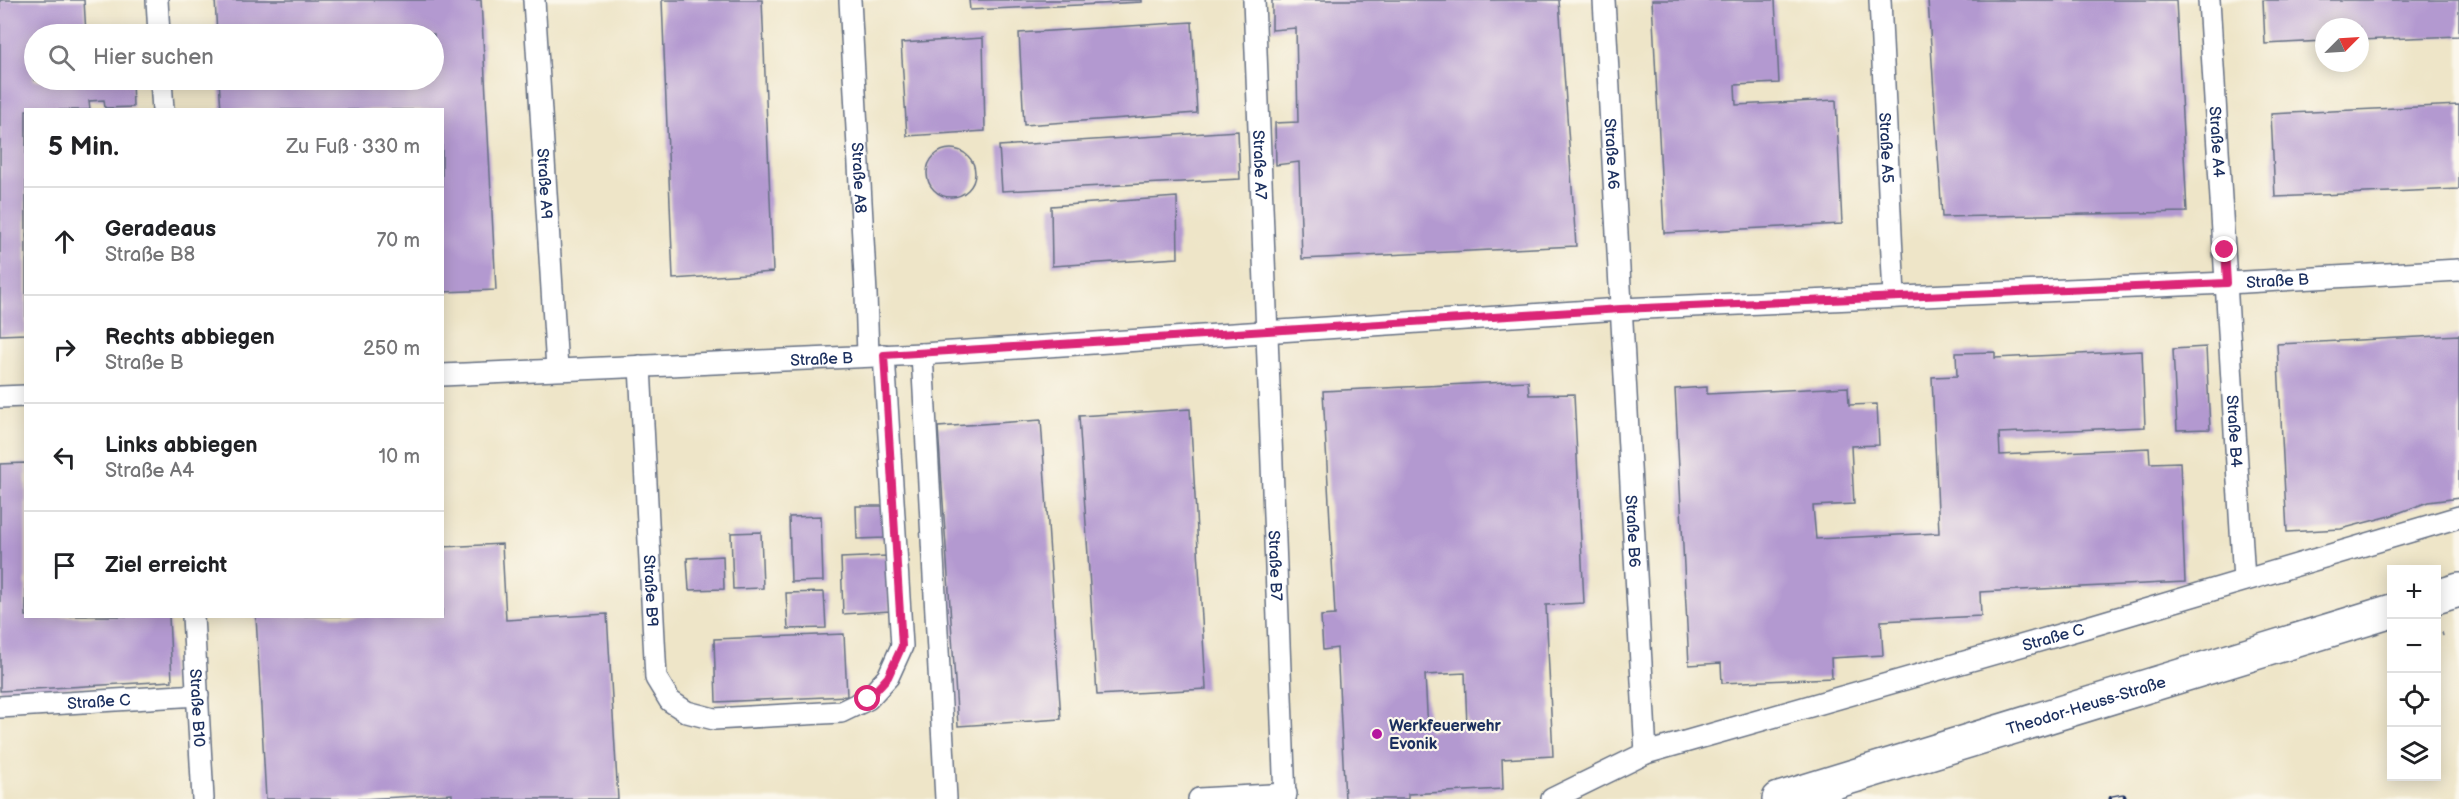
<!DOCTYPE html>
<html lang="de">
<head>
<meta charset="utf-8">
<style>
	:root { --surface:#fff; --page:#f2f2f2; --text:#202124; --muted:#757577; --line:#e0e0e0 }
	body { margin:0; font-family:"Balsamiq Sans",sans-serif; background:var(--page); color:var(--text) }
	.controls { position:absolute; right:18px; bottom:18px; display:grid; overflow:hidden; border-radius:0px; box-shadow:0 3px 15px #0003 }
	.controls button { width:54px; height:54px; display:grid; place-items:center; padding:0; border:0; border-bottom:2px solid var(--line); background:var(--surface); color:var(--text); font:30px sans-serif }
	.compass { position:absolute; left:2315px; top:18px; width:54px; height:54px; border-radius:50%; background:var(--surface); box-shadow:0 3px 15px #0003; rotate:66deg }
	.stop { position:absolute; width:18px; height:18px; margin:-14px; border:4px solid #db2777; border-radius:50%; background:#fff }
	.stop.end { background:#db2777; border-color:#fff; box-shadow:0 2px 6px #0008 }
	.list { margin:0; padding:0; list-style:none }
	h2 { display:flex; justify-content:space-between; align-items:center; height:78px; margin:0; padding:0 24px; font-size:26px }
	h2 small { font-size:20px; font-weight:400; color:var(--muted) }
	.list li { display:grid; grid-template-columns:39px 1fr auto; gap:18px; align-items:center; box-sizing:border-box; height:108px; padding:0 24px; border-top:2px solid var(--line) }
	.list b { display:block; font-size:22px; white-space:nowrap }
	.list p { margin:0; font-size:20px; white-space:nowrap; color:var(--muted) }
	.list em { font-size:20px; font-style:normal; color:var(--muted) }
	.icon { flex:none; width:33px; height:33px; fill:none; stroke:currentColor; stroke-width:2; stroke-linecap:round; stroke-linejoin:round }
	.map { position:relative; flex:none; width:2459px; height:799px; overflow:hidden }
	.search { position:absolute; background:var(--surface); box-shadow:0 3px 15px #0003; left:24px; top:24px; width:420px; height:66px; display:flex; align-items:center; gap:15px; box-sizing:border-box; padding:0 21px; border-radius:33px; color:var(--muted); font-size:22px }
	.panel { position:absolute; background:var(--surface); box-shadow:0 3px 15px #0003; left:24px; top:108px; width:420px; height:510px; border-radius:0px }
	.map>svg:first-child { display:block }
	.building { fill:#b399d0; fill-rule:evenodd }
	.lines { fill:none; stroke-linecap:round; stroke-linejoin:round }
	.lane-casing { stroke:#656f83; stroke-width:24 }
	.secondary-casing { stroke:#656f83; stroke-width:36 }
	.path { stroke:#656f83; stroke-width:4; stroke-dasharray:1.5 4.5; stroke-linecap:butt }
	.lane { stroke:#fff; stroke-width:21 }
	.secondary { stroke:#fff; stroke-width:33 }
	.rail-casing { stroke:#1b2f5e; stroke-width:7 }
	.rail { stroke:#fbf7ec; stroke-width:4.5; stroke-dasharray:14; stroke-linecap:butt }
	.route { stroke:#db2777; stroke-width:8 }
	.poi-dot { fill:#b5179e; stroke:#fbf7ec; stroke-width:2 }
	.labels { text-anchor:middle; stroke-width:4.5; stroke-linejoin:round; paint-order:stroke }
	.street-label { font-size:16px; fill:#1b2f5e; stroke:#fbf7ec }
	.poi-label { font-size:16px; font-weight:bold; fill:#1b2f5e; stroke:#fbf7ec; text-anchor:start }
</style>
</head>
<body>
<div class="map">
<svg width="2459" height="799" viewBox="0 0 2459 799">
	<rect width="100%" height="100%" fill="#fbf7ec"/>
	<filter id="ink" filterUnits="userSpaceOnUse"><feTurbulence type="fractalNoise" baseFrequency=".0167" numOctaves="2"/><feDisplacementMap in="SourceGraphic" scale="12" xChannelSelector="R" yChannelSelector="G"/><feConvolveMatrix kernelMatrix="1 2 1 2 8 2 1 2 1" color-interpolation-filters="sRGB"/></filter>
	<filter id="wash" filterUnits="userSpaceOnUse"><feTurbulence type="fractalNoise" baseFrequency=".008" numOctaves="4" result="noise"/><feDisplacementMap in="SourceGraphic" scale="24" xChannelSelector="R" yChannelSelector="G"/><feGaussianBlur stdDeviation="1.35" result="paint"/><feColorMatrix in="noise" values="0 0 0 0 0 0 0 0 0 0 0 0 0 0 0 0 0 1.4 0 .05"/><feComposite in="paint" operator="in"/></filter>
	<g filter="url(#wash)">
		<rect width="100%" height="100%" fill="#eee5c8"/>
		<g id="blocks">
			<g class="building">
				<path d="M0 0H84L86 34H34V80H132L133 107 105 108 104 100 89 101 90 110H26V334L0 335Z"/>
				<path d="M215 0H481L496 290 442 292V110H221L219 80H434V34H217Z"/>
				<path d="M662 0H762L773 272 673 279Z"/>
				<path d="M969 0H1142V2L970 10Z"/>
				<path d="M1272 0H1559L1576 246 1302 259 1299 162 1276 165 1275 123 1298 122 1296 28 1272 30Z"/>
				<path d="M1652 0H1775L1779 83 1735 85 1736 105 1836 100 1842 224 1664 233Z"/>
				<path d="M1928 0H2176L2187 212 1942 217Z"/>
				<path d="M2263 0H2459V36L2360 40V27H2324V41L2265 44Z"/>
				<path d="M1192 22 1197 113 1024 125 1019 33Z"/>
				<path d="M983 38 985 131 907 136 901 43Z"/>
				<path d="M2459 105V189L2275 197 2271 114Z"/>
				<path d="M1238 131 1240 179 1002 191 999 146Z"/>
				<circle cx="951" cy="173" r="24"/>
				<path d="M1177 197 1178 258 1052 266 1051 206Z"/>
				<path d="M2459 335V498L2428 502 2390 516 2341 529 2287 532 2277 344Z"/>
				<path d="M2206 347 2210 429 2177 430 2173 349Z"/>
				<path d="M2142 351 2145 427 1999 433 2000 455 2149 448 2150 463 2180 462 2185 582 1980 592 1981 616 1881 621 1883 655 1831 658 1832 678 1722 683 1721 663 1689 665 1675 389 1707 387V394L1848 387 1849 405 1877 404 1879 445 1851 446 1854 504 1813 506 1816 539 1939 533 1932 377 1957 376 1956 353 1995 352V358Z"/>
				<path d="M1528 381 1529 395 1574 394 1584 603 1546 605 1553 756 1502 759 1503 789 1408 794V799H1345L1337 648 1323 650 1321 616 1335 615 1323 391ZM1465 673 1467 727 1428 730 1425 675Z"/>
				<path d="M1190 409 1206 689 1097 695 1079 416Z"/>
				<path d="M1041 420 1061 719 958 726 938 427Z"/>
				<path d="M26 463V616H169L172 681 0 691V464Z"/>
				<path d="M856 506H883L885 538 857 539Z"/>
				<path d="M821 516 823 581 791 582 789 517Z"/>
				<path d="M761 532 763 588 733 589 731 533Z"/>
				<path d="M502 544 506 620 607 614 618 799H452V794L363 799H266L256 616H442V547Z"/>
				<path d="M723 556 724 589 689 590 687 558Z"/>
				<path d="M887 556 890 611 843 614 841 558Z"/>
				<path d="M824 592 826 628 788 629 786 593Z"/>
				<path d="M844 634 847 696 716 702 714 639Z"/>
			</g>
		</g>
	</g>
	<g filter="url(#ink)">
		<use href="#blocks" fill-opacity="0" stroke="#656f83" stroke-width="1.5"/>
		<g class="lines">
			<g class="lane-casing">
				<g id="lane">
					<path d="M157 0 159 34"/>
					<path id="s1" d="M534 0 557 369"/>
					<path id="s2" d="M850 0 866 294 868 355"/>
					<path id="s3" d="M1254 0 1285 799"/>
					<path id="s4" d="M1604 0 1646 753"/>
					<path id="s5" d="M1880 0 1894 297"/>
					<path id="s6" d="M2209 0 2244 580"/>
					<path d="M161 80 163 110"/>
					<path d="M922 354 946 799"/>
					<path id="s7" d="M640 366 656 678 670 701 687 712 714 719 841 712 868 699 888 677 902 646 884 355"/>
					<path id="s8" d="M442 375 922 354 1621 309 2227 283 2459 270"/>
					<path d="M0 397 26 396"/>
					<path id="s9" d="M193 616 203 799"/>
					<path id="s10" d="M0 707 198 695"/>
					<path d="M1199 799 1286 794"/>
					<path id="s11" d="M1552 799 1646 753 2094 625 2459 517"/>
				</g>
			</g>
			<g class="secondary-casing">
				<g id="secondary">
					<path d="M2436 597 2459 590"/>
					<path id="s12" d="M1779 799 2392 611"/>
				</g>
			</g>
			<path class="path" d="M2436 636 2447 633"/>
			<use href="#lane" class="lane"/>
			<use href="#secondary" class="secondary"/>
			<g class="rail-casing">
				<path id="rail" d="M2112 799 2123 797"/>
			</g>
			<use href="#rail" class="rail"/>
		</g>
	</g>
	<g class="lines" filter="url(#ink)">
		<path class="route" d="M868 699 888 677 902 646 884 355 1621 309 2227 283 2225 250"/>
	</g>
	<circle class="poi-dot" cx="1377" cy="734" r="6"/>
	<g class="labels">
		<g class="street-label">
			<text dy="6" stroke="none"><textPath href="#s6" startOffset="142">Straße A4</textPath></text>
			<text dy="6" stroke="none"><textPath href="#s5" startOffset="148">Straße A5</textPath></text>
			<text dy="6" stroke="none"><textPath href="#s4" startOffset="154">Straße A6</textPath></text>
			<text dy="6" stroke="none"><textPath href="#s3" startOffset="165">Straße A7</textPath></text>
			<text dy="6" stroke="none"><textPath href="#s2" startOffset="178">Straße A8</textPath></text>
			<text dy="6" stroke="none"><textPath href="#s1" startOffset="184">Straße A9</textPath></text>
			<text dy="6" stroke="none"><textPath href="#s8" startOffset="1838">Straße B</textPath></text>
			<text dy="6" stroke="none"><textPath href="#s8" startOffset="380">Straße B</textPath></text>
			<text dy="6" stroke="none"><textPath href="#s6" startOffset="432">Straße B4</textPath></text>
			<text dy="6" stroke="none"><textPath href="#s4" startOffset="532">Straße B6</textPath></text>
			<text dy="6" stroke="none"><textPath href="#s3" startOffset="566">Straße B7</textPath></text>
			<text dy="6" stroke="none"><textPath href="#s7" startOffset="225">Straße B9</textPath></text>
			<text dy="6" stroke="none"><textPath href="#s11" startOffset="528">Straße C</textPath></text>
			<text dy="6" stroke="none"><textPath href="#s10" startOffset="99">Straße C</textPath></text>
			<text dy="6" stroke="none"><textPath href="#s12" startOffset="321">Theodor-Heuss-Straße</textPath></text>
			<text dy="6" stroke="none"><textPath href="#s9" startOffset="92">Straße B10</textPath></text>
		</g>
		<g class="poi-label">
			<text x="1389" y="731">Werkfeuerwehr<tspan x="1389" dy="18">Evonik</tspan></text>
		</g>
	</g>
</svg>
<div class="controls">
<button>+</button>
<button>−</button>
<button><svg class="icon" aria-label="locate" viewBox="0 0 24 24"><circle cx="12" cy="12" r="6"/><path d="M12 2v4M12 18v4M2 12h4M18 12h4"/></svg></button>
<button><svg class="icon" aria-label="layers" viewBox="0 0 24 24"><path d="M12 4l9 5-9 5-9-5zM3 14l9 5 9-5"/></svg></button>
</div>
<svg class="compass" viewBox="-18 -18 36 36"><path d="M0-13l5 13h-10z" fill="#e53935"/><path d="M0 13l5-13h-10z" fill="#757577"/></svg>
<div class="stop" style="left:868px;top:699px"></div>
<div class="stop end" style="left:2225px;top:250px"></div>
<div class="search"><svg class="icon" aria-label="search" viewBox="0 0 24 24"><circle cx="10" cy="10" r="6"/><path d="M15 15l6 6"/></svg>Hier suchen</div>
<section class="panel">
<h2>5 Min.<small>Zu Fuß · 330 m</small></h2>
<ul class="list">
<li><svg class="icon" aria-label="ahead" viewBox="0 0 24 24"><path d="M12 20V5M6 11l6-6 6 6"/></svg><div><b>Geradeaus</b><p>Straße B8</p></div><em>70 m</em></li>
<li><svg class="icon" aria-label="right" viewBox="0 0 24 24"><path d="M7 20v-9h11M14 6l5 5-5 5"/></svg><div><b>Rechts abbiegen</b><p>Straße B</p></div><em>250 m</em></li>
<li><svg class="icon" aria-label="left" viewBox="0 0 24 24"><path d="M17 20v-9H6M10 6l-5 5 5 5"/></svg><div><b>Links abbiegen</b><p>Straße A4</p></div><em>10 m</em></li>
<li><svg class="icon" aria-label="arrive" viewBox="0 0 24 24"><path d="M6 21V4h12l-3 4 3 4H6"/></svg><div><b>Ziel erreicht</b></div></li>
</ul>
</section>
</div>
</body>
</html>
